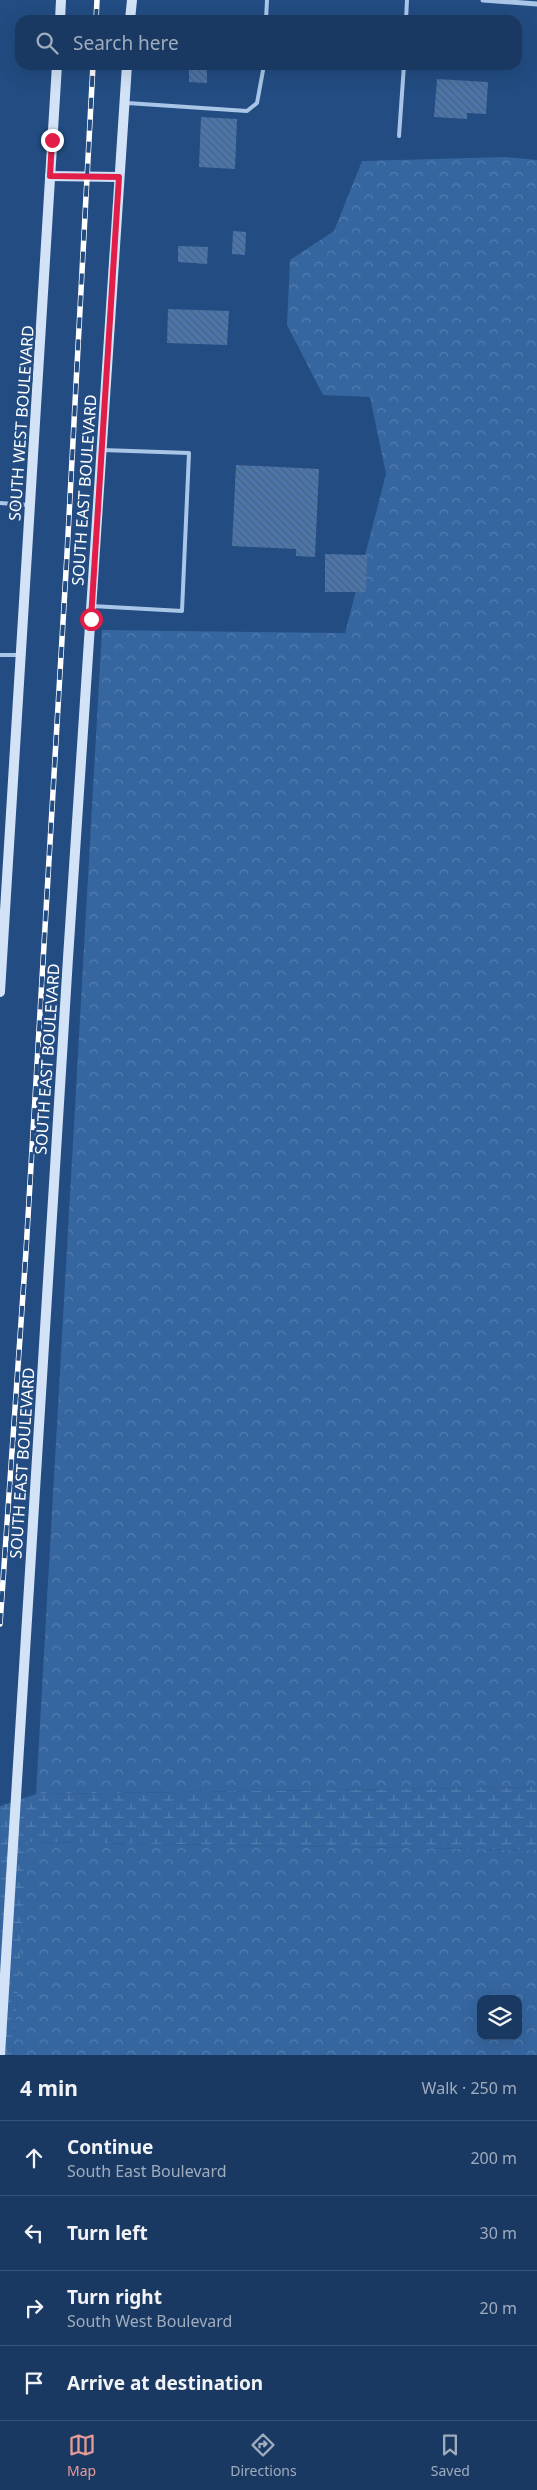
<!DOCTYPE html>
<html lang="en">
<head>
<meta charset="utf-8">
<style>
	:root { --surface:#1a3962; --page:#27446b; --text:#f1f3f6; --muted:#9facbe; --line:#385377; --accent:#e69b98 }
	body { margin:0; font-family:"Noto Sans",sans-serif; background:var(--page); color:var(--text) }
	.controls { position:absolute; right:15px; bottom:15px; display:grid; overflow:hidden; border-radius:10px; box-shadow:0 5px 20px #0002 }
	.controls button { width:45px; height:45px; display:grid; place-items:center; padding:0; border:0; border-bottom:1px solid var(--line); background:var(--surface); color:var(--text); font:25px sans-serif }
	.stop { position:absolute; width:15px; height:15px; margin:-11px; border:4px solid #e11d48; border-radius:50%; background:#fff }
	.stop.end { background:#e11d48; border-color:#fff; box-shadow:0 1px 5px #0008 }
	.list { margin:0; padding:0; list-style:none }
	h2 { display:flex; justify-content:space-between; align-items:center; height:65px; margin:0; padding:0 20px; font-size:21px }
	h2 small { font-size:16px; font-weight:400; color:var(--muted) }
	.list li { display:grid; grid-template-columns:32px 1fr auto; gap:15px; align-items:center; box-sizing:border-box; height:75px; padding:0 20px; border-top:1px solid var(--line) }
	.list b { display:block; font-size:19px; white-space:nowrap }
	.list p { margin:0; font-size:16px; white-space:nowrap; color:var(--muted) }
	.list em { font-size:16px; font-style:normal; color:var(--muted) }
	.icon { flex:none; width:28px; height:28px; fill:none; stroke:currentColor; stroke-width:2; stroke-linecap:round; stroke-linejoin:round }
	.map { position:relative; flex:none; width:537px; height:2055px; overflow:hidden }
	.search { position:absolute; background:var(--surface); box-shadow:0 5px 20px #0002; left:15px; right:15px; top:15px; height:55px; display:flex; align-items:center; gap:12px; box-sizing:border-box; padding:0 18px; border-radius:15px; color:var(--muted); font-size:19px }
	.sheet { height:365px; background:var(--surface) }
	nav { display:flex; justify-content:space-around; align-items:center; box-sizing:border-box; height:70px; border-top:1px solid var(--line); background:var(--surface); font-size:14px; color:var(--muted) }
	nav a { display:grid; justify-items:center; gap:2px }
	nav .on { color:var(--accent) }
	.map>svg:first-child { display:block }
	.forest { fill:url(#forest-crowns); fill-rule:evenodd }
	.wetland { fill:url(#wetland-marsh) }
	.building { fill:url(#building-back-hatch) }
	.lines { fill:none; stroke-linecap:round; stroke-linejoin:round }
	.lane { stroke:#a9c6e8; stroke-width:4 }
	.street { stroke:#a9c6e8; stroke-width:5 }
	.secondary { stroke:#d3e3f7; stroke-width:10 }
	.rail-casing { stroke:#fff; stroke-width:5.5 }
	.rail { stroke:#224c82; stroke-width:4; stroke-dasharray:11; stroke-linecap:butt }
	.route { stroke:#e11d48; stroke-width:6 }
	.labels { text-anchor:middle; stroke-width:5; stroke-linejoin:round; paint-order:stroke }
	.street-label { font-size:16px; fill:#fff; stroke:#224c82 }
</style>
</head>
<body>
<div class="map">
<svg width="537" height="2055" viewBox="0 0 537 2055">
	<defs>
		<pattern id="forest-crowns" width="20" height="18" patternUnits="userSpaceOnUse" patternTransform="scale(1.25)"><rect width="20" height="18" fill="#3666a0"/><path d="M2 6a3 3 0 1 1 6 0M12 15a3 3 0 1 1 6 0" fill="none" stroke="#547dae"/></pattern>
		<pattern id="wetland-marsh" width="20" height="14" patternUnits="userSpaceOnUse" patternTransform="scale(1.25)"><rect width="20" height="14" fill="#3666a0"/><path d="M1 5h8M5 5V1M11 12h8M15 12V8" fill="none" stroke="#547dae"/></pattern>
		<pattern id="building-back-hatch" width="6" height="6" patternUnits="userSpaceOnUse" patternTransform="scale(1.25)"><rect width="6" height="6" fill="#4b76ab"/><path d="M-1 5l2 2M0 0l6 6M5-1l2 2" fill="none" stroke="#4c617c"/></pattern>
	</defs>
	<rect width="100%" height="100%" fill="#224c82"/>
	<g class="forest">
		<path d="M506 157 537 160V1787L36 1794 102 630 345 633 386 474 370 397 323 395 287 325 290 260 334 231 362 161Z"/>
		<path d="M27 1842 537 1850V2055H13ZM481 1999H518V2036H481Z"/>
	</g>
	<path class="wetland" d="M537 1787V1850L28 1842 13 2055H0V1806L36 1794Z"/>
	<g class="building">
		<path d="M189 65H207V83L189 82Z"/>
		<path d="M437 79 488 82 486 114 467 113V119L434 117Z"/>
		<path d="M201 117 237 119 235 169 199 167Z"/>
		<path d="M233 231 246 232 245 255 232 254Z"/>
		<path d="M178 246 208 247 207 264 178 262Z"/>
		<path d="M168 309 229 311 227 345 167 343Z"/>
		<path d="M236 465 319 469 315 557 296 556V549L232 546Z"/>
		<path d="M325 554 367 555 366 592H325Z"/>
	</g>
	<g class="lines">
		<g class="lane">
			<path d="M266 20 267 0"/>
			<path d="M406 20 407 0"/>
			<path d="M127 103 247 111 257 103 264 65"/>
			<path d="M399 136 404 65"/>
			<path d="M0 503 28 505"/>
			<path d="M92 606 182 611 189 453 102 450"/>
			<path d="M0 655H19"/>
		</g>
		<path class="street" d="M483 0 537 4"/>
		<g class="secondary">
			<path d="M60 20 61 0"/>
			<path d="M130 20 132 0"/>
			<path d="M50 176 119 177"/>
			<path d="M0 992 57 65"/>
			<path d="M0 2055 68 958 127 65"/>
		</g>
		<g class="rail-casing">
			<g id="rail">
				<path d="M96 20 97 0"/>
				<path d="M0 1624 26 1251 67 554 93 65"/>
			</g>
		</g>
		<use href="#rail" class="rail"/>
	</g>
	<g class="lines">
		<path class="route" d="M52 140 50 176 119 177 91 619"/>
	</g>
	<g class="labels">
		<g class="street-label">
			<text transform="translate(21 423) rotate(-86)" y="6">SOUTH WEST BOULEVARD</text>
			<text transform="translate(84 490) rotate(-86)" y="6">SOUTH EAST BOULEVARD</text>
			<text transform="translate(47 1059) rotate(-86)" y="6">SOUTH EAST BOULEVARD</text>
			<text transform="translate(22 1463) rotate(-86)" y="6">SOUTH EAST BOULEVARD</text>
		</g>
	</g>
</svg>
<div class="controls">
<button><svg class="icon" aria-label="layers" viewBox="0 0 24 24"><path d="M12 4l9 5-9 5-9-5zM3 14l9 5 9-5"/></svg></button>
</div>
<div class="stop" style="left:91px;top:619px"></div>
<div class="stop end" style="left:52px;top:140px"></div>
<div class="search"><svg class="icon" aria-label="search" viewBox="0 0 24 24"><circle cx="10" cy="10" r="6"/><path d="M15 15l6 6"/></svg>Search here</div>
</div>
<section class="sheet">
<h2>4 min<small>Walk · 250 m</small></h2>
<ul class="list">
<li><svg class="icon" aria-label="ahead" viewBox="0 0 24 24"><path d="M12 20V5M6 11l6-6 6 6"/></svg><div><b>Continue</b><p>South East Boulevard</p></div><em>200 m</em></li>
<li><svg class="icon" aria-label="left" viewBox="0 0 24 24"><path d="M17 20v-9H6M10 6l-5 5 5 5"/></svg><div><b>Turn left</b></div><em>30 m</em></li>
<li><svg class="icon" aria-label="right" viewBox="0 0 24 24"><path d="M7 20v-9h11M14 6l5 5-5 5"/></svg><div><b>Turn right</b><p>South West Boulevard</p></div><em>20 m</em></li>
<li><svg class="icon" aria-label="arrive" viewBox="0 0 24 24"><path d="M6 21V4h12l-3 4 3 4H6"/></svg><div><b>Arrive at destination</b></div></li>
</ul>
</section>
<nav>
<a class="on"><svg class="icon" aria-label="map" viewBox="0 0 24 24"><path d="M3 6l6-2 6 2 6-2v14l-6 2-6-2-6 2zM9 4v14M15 6v14"/></svg>Map</a>
<a><svg class="icon" aria-label="directions" viewBox="0 0 24 24"><path d="M12 3l9 9-9 9-9-9zM9 14v-3h6M13 9l2 2-2 2"/></svg>Directions</a>
<a><svg class="icon" aria-label="saved" viewBox="0 0 24 24"><path d="M7 4h10v16l-5-4-5 4z"/></svg>Saved</a>
</nav>
</body>
</html>
